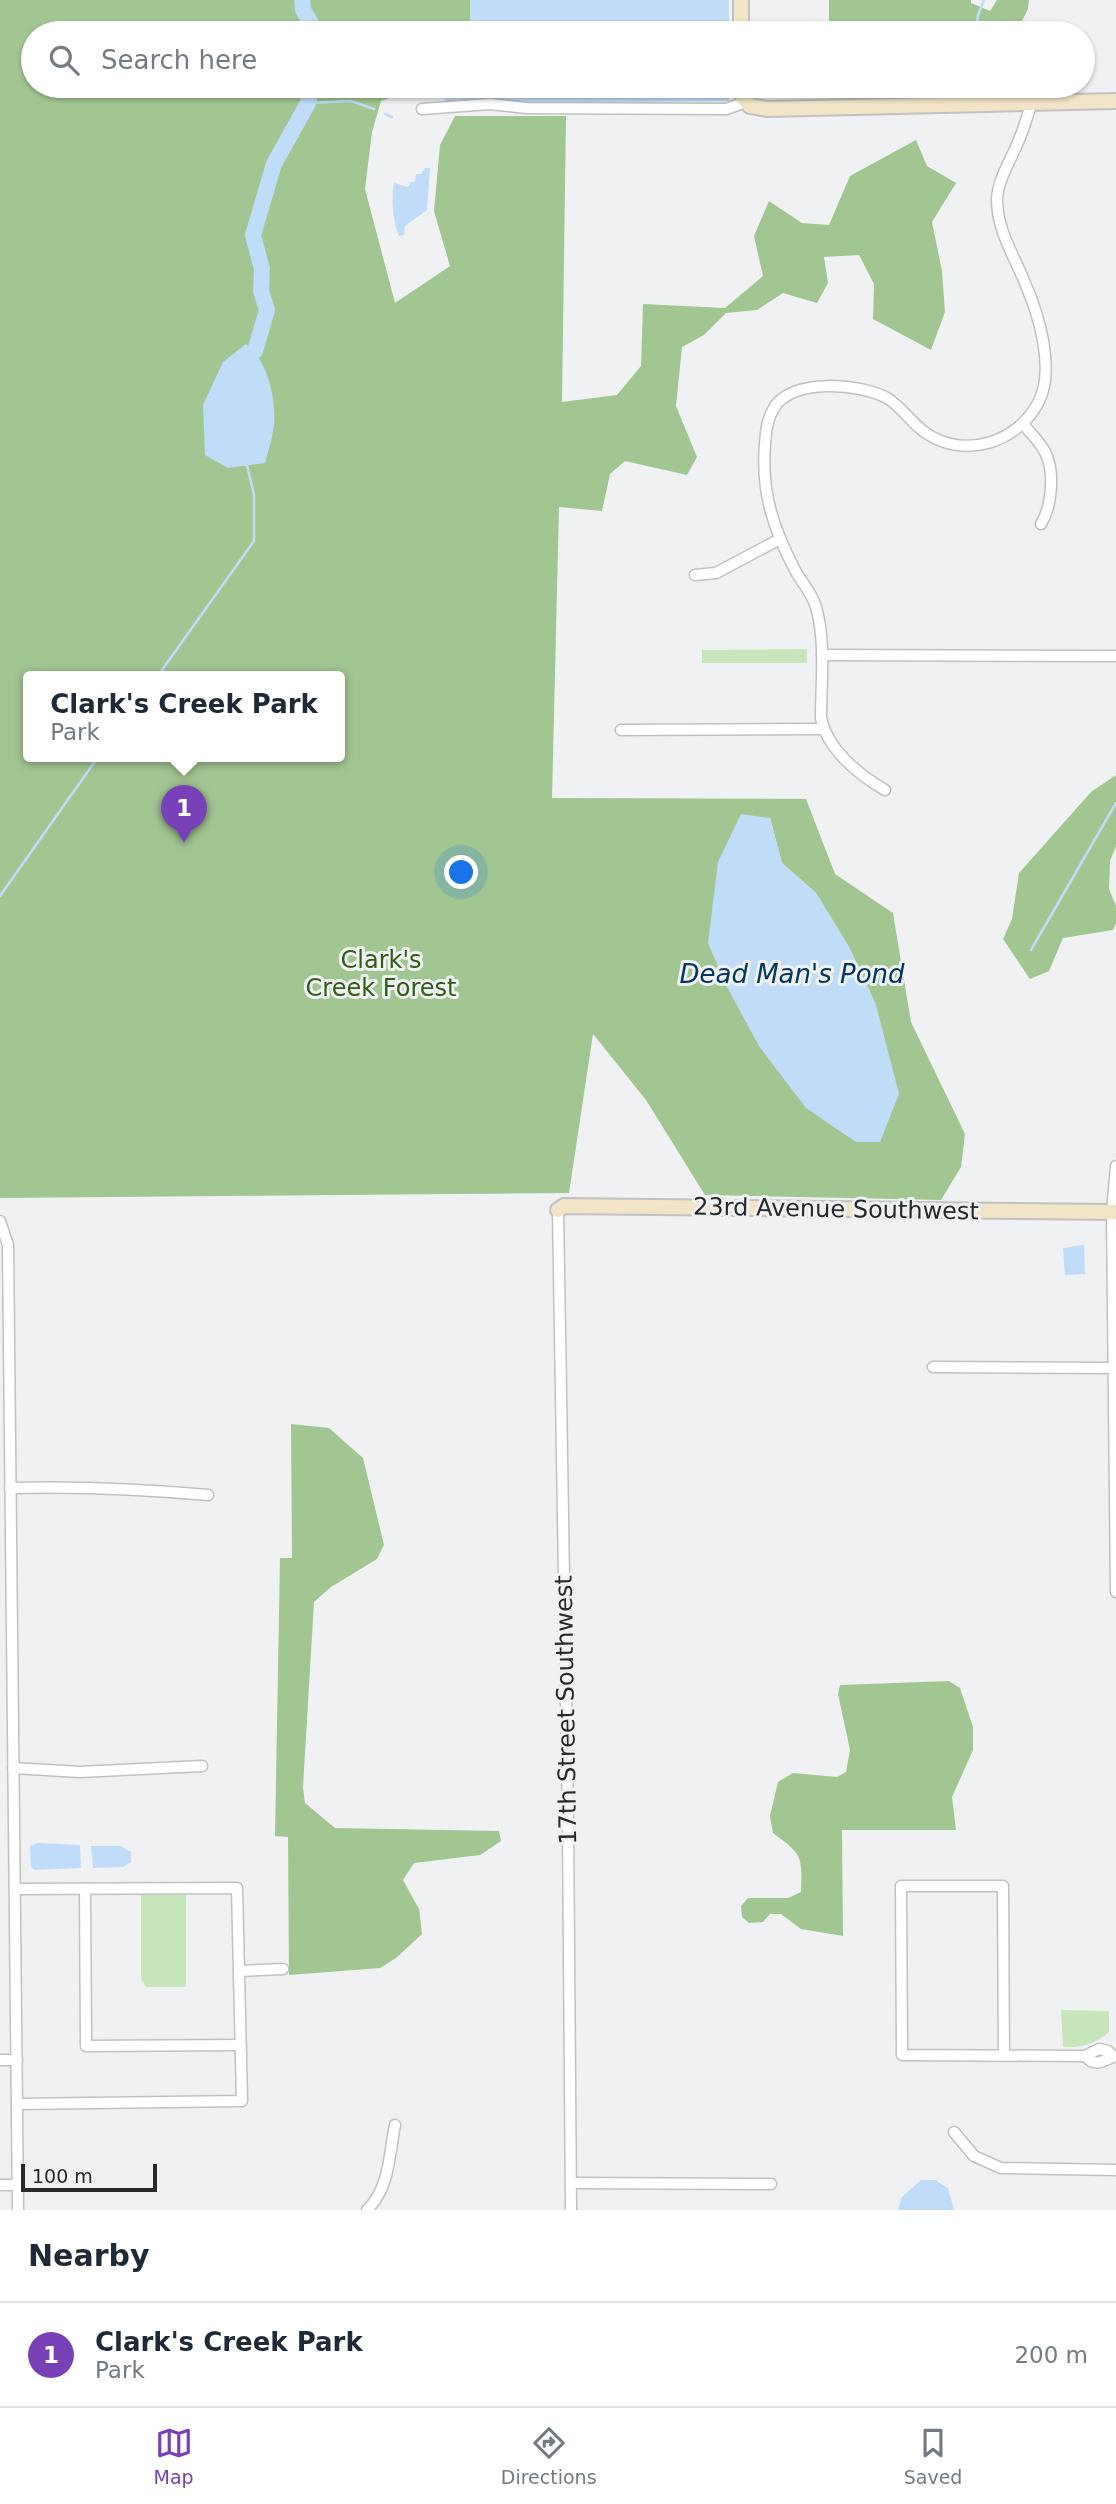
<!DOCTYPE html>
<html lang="en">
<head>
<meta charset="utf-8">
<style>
	:root { --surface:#fff; --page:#f6f6f7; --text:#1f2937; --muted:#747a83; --line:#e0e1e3; --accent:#7941b7 }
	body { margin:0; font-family:"DejaVu Sans",sans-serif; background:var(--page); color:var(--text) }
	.scale { position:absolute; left:21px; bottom:18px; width:136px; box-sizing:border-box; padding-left:7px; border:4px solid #282929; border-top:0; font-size:19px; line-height:24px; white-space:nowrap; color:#282929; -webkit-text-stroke:5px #f0f1f2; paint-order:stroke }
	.you { position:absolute; left:462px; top:873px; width:24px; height:24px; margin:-18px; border:5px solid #fff; border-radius:50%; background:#1a73e8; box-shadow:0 0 0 10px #1a73e833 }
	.badge { display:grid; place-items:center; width:46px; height:46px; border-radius:50%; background:var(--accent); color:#fff; font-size:23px; font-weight:700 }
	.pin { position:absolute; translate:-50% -58px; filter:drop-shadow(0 2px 4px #0008) }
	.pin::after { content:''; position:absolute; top:37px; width:24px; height:21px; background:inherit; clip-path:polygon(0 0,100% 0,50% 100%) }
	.popup { position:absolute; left:23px; top:671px; width:322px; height:91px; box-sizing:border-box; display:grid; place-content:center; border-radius:7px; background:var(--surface); filter:drop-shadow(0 2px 5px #0005); font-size:23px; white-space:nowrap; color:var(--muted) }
	.popup b { font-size:26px; color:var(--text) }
	.popup::after { content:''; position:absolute; left:50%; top:100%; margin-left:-14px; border:14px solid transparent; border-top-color:var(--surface) }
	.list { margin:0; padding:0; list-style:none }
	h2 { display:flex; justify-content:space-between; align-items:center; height:91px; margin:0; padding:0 28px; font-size:30px }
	h2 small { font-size:23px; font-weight:400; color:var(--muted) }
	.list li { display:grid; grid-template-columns:46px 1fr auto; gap:21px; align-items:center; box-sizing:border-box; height:105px; padding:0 28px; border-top:2px solid var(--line) }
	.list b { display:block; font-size:26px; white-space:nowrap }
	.list p { margin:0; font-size:23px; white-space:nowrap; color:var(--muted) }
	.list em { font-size:23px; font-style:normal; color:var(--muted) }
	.icon { flex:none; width:38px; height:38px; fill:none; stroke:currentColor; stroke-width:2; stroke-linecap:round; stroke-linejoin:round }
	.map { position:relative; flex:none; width:1116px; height:2210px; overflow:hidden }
	.search { position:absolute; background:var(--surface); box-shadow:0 2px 5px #0004; left:21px; right:21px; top:21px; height:77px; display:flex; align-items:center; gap:18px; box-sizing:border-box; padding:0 24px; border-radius:38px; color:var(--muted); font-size:26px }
	.sheet { height:196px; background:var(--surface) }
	nav { display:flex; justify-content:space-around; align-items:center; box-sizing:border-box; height:98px; border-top:2px solid var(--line); background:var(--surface); font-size:19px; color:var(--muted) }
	nav a { display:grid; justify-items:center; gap:4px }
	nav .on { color:var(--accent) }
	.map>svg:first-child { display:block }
	.green { fill:#c8e6bb }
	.forest { fill:#a2c692; fill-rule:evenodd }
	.water { fill:#c0dcf8 }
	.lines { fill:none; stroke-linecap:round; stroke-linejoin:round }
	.stream { stroke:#c0dcf8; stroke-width:2.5 }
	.river { stroke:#c0dcf8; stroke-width:16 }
	.street-casing { stroke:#c0c1c2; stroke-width:13 }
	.secondary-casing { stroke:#c0c1c2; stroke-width:18 }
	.street { stroke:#fff; stroke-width:10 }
	.secondary { stroke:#f2e4c7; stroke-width:14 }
	.labels { text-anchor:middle; stroke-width:6; stroke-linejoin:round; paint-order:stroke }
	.park-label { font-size:24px; fill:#305d16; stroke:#f0f1f2 }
	.street-label { font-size:24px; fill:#282929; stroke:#f0f1f2 }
	.water-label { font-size:26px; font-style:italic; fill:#003862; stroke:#f0f1f2 }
</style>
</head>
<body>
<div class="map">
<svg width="1116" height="2210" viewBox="0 0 1116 2210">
	<rect width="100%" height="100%" fill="#f0f1f2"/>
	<g class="green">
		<path d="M807 649V663H702V650Z"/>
		<path d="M141 1895H186V1987H146L141 1979Z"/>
		<path d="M1061 2010 1109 2011V2032C1096 2044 1080 2048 1063 2047Z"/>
	</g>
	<g class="forest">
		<path d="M0 0H470V29H444V33H33V86H426L381 101 372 132 365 189 395 303 450 266 434 211 440 145 455 116H566L562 402 617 395 641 366 643 304 725 308 763 276 754 236 769 201 802 223 829 225 850 176 916 140 927 166 956 183 932 222 942 271 945 312 931 350 873 319 874 284 859 255 824 257 828 283 817 303 783 293 757 310 726 313 704 335 682 347 676 406 697 457 687 475 625 461 610 474 602 511 559 507 552 798 806 799 835 874 893 913 911 1022 965 1134 961 1167 941 1200 705 1195 646 1100 593 1034 569 1193 0 1198ZM28 677H340V757H28ZM770 818 782 863 816 893 849 947 876 1005 708 943Z"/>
		<path d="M829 0H971V3L990 11 997 0H1029L1028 9 1016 33H829Z"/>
		<path d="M1116 775V846L1110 861 1109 889 1116 906V923L1113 930 1063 938 1049 971 1030 979 1003 939 1012 919 1019 873 1091 792Z"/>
		<path d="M291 1424 329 1428 363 1458 384 1545 377 1559 331 1587 314 1602 303 1787 305 1803 335 1828 499 1831 501 1841 480 1855 414 1863 403 1880 419 1909 422 1934 396 1958 380 1968 289 1975 288 1837 275 1836 280 1558H292Z"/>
		<path d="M949 1681 960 1688 973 1727V1750L952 1797 956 1830H842L843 1936 801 1929 781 1914H770L763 1922 749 1923 742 1917 741 1906 748 1898H788L801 1892C802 1856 803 1855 773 1833L770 1816 778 1782 793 1773 837 1777 846 1772 850 1750 838 1694 840 1685Z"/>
	</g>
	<g class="water">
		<path d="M470 0H729V33H444V29H470Z"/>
		<path d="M444 86H729V101L445 103Z"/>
		<path d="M425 168H430L427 210 405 226 404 235 399 236C393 223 391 198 394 183L408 187 411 182H415L416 174H421Z"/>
		<path d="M246 344C268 361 276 399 274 425 273 437 268 451 265 463L228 468 205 455 203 405 223 362Z"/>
		<path d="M741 814 770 818 782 863 816 893 849 947 876 1005 899 1094 880 1142H856L806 1108 759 1046 727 987 708 943 718 862Z"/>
		<path d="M1084 1245 1085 1274 1065 1275 1063 1248Z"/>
		<path d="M38 1843 80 1845 81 1868 34 1870 31 1867 30 1846Z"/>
		<path d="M91 1846H121L131 1852V1862L123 1867 93 1868Z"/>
		<path d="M921 2180H935L948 2188 954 2210H898L902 2197Z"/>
	</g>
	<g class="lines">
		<g class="stream">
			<path d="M976 33 978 15 984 0"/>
			<path d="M961 90 962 86"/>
			<path d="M308 103 351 101 374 109"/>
			<path d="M385 114 392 117"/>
			<path d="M157 677 254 541V495L247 465"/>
			<path d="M0 896 98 757"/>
			<path d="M1031 950 1116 803"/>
		</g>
		<g class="river">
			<path d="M302 0 303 10 317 33"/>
			<path d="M255 351 267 310 261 291 262 269 253 235 274 164 308 103 312 86"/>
		</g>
		<g class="street-casing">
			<g id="street">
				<path d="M422 109 490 104 527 108 726 109 746 102"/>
				<path d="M1024 425C1031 434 1040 442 1045 452 1055 471 1052 506 1041 524"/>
				<path d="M695 575 716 573 780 539"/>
				<path d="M822 655 1116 656"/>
				<path d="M621 730 823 729"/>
				<path d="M885 790C859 775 827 749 821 718 821 683 826 642 816 607 812 593 802 583 795 570 773 528 761 492 765 444 766 431 767 419 774 408 791 378 860 383 887 398 902 407 912 424 926 433 965 460 1019 442 1039 401 1055 369 1039 315 1025 283 1014 255 997 231 997 199 998 181 1008 165 1015 149 1022 134 1027 119 1031 104"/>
				<path d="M1116 1166 1112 1212 1116 1592"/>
				<path d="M558 1210 568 1823 571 2210"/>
				<path d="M0 1221 8 1245 18 2210"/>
				<path d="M933 1367 1116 1368"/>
				<path d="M10 1488C76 1486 142 1489 208 1495"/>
				<path d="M13 1768 80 1772 202 1766"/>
				<path d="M15 1889 237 1888 242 2101 17 2104"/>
				<path d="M85 1889 86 2046 240 2045"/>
				<path d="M239 1971 283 1969"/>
				<path d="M1004 2056 1003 1886H901L902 2055 1085 2056 1099 2049 1108 2051 1112 2056"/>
				<path d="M1085 2056C1097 2069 1104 2059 1116 2056"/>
				<path d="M0 2060H17"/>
				<path d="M954 2132 974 2156 1001 2168 1116 2170"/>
				<path d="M571 2183 771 2184"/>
				<path d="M0 2185H18"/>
				<path d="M367 2210C390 2188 389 2154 395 2125"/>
			</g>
		</g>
		<g class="secondary-casing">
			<g id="secondary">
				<path d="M741 0V33"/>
				<path d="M742 86 743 97 750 106 767 109 1116 101"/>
				<path d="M558 1210 564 1206 1116 1212"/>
			</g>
		</g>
		<use href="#street" class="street"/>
		<use href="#secondary" class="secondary"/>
	</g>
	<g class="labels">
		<g class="park-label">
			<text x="381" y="968">Clark's<tspan x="381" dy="28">Creek Forest</tspan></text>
		</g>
		<g class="street-label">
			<text transform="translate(836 1209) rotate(1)" y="8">23rd Avenue Southwest</text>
			<text transform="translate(566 1710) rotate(-91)" y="8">17th Street Southwest</text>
		</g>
		<g class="water-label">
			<text x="792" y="983">Dead Man's Pond</text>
		</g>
	</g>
</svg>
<div class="scale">100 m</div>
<div class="you"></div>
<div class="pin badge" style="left:184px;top:843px">1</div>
<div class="popup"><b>Clark's Creek Park</b>Park</div>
<div class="search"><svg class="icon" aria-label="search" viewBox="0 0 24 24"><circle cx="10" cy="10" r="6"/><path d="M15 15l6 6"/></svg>Search here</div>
</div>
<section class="sheet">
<h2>Nearby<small></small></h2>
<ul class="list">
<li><span class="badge">1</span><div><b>Clark's Creek Park</b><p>Park</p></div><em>200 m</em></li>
</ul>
</section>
<nav>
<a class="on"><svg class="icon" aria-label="map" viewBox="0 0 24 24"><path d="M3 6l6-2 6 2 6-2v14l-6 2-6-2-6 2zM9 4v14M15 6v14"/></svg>Map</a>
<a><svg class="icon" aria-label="directions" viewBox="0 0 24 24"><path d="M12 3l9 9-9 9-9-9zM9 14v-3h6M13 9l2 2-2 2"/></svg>Directions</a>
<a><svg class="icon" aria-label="saved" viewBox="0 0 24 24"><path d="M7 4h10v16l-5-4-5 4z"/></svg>Saved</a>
</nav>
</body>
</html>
